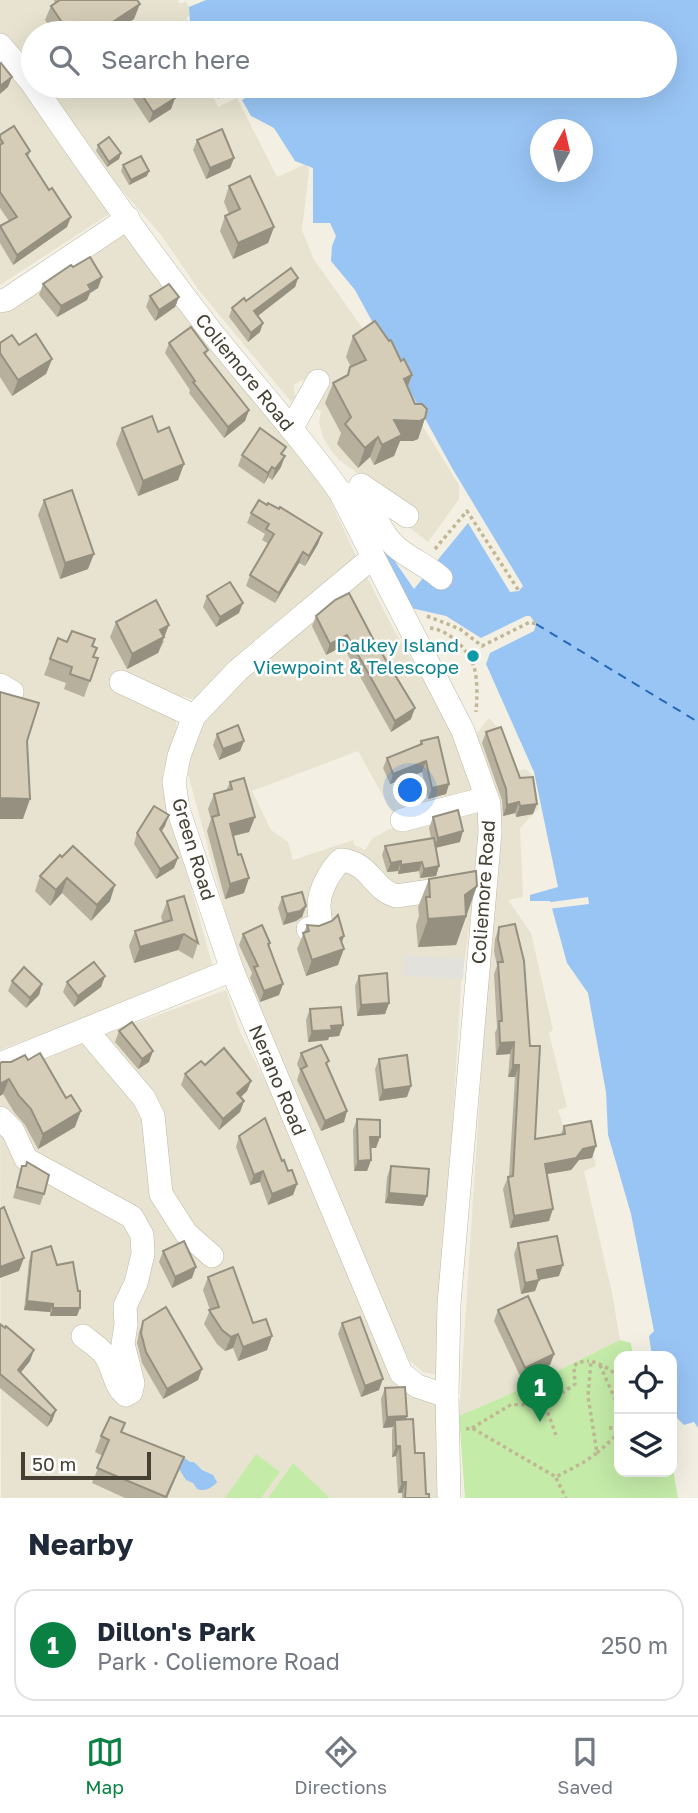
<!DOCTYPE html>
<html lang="en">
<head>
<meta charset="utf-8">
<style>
	:root { --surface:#fff; --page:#f6f6f7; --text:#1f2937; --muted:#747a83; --line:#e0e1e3; --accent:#0b8043 }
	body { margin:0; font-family:"Golos Text",sans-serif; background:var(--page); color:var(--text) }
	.controls { position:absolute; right:21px; bottom:21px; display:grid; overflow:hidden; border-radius:14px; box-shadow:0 7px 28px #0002 }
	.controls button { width:63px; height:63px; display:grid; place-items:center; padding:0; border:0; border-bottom:2px solid var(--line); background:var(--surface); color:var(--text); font:35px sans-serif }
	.compass { position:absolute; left:530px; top:119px; width:63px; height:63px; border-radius:50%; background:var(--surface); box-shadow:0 7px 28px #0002; rotate:8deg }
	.scale { position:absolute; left:21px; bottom:18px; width:130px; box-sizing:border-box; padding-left:7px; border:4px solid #454033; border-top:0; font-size:19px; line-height:24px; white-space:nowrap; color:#454033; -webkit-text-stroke:5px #fff; paint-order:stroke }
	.you { position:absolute; left:411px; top:791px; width:24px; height:24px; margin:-18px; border:5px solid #fff; border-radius:50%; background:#1a73e8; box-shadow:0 0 0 10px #1a73e833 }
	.badge { display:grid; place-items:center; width:46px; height:46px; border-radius:50%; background:var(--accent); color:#fff; font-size:23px; font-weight:700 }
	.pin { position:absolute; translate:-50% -58px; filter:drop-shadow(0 2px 4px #0008) }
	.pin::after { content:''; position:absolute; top:37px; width:24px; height:21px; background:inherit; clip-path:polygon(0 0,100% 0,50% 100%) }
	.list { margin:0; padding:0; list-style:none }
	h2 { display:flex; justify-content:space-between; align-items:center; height:91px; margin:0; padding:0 28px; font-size:30px }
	h2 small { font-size:23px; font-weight:400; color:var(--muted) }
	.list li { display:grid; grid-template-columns:46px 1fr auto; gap:21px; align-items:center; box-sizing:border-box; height:112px; margin:0 14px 14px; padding:0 14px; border:2px solid var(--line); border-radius:21px }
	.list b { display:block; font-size:26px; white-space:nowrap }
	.list p { margin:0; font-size:23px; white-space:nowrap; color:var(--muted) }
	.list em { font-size:23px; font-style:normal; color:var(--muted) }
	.icon { flex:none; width:38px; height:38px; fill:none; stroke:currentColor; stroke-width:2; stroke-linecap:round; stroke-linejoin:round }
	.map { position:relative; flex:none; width:698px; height:1498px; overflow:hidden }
	.search { position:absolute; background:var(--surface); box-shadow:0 7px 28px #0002; left:21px; right:21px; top:21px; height:77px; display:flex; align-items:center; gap:18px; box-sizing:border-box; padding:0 24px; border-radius:38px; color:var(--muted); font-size:26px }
	.sheet { height:217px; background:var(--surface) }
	nav { display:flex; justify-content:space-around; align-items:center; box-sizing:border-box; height:98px; border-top:2px solid var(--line); background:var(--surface); font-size:19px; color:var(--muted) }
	nav a { display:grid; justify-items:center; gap:4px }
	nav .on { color:var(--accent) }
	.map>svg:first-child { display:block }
	.residential { fill:#e7e3d0 }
	.green { fill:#c4eba8 }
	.parking { fill:#e3e1dc }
	.water { fill:#99c5f5; fill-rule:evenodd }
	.pier { fill:#f3f0e3 }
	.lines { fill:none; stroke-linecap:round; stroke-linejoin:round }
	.ferry { stroke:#2568b7; stroke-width:2; stroke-dasharray:9 7; stroke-linecap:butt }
	.minor-casing { stroke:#bfb9a5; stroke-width:24 }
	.path { stroke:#c1b795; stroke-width:3.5; stroke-dasharray:3.5 3.5; stroke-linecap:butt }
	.minor { stroke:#fff; stroke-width:23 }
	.wall { fill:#b7b09d }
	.shaded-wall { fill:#959080 }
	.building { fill:#d5cdb7; stroke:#959080; stroke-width:2 }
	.culture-dot { fill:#0f9aa8; stroke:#fff; stroke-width:2.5 }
	.labels { text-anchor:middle; stroke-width:5; stroke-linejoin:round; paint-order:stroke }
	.street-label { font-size:19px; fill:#454033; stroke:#fff }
	.culture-label { font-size:19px; fill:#0d838f; stroke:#fff; text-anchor:end }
</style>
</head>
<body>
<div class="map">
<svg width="698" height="1498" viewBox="0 0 698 1498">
	<rect width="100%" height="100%" fill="#f3f0e3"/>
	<g class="residential">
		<path d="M0 0H178L180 4 186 1 192 13 186 18 196 33H33V66L0 34Z"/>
		<path d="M0 60 30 95 114 211 0 285Z"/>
		<path d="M50 86H208L218 107 237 98 277 177 306 164 309 170 302 230 313 258 363 329 459 485V499L428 542 357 487 363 477 339 460 330 449 323 437 319 422 321 410 315 409 323 381 308 378 294 384 295 398 291 402 198 289 162 236 104 170 81 139Z"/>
		<path d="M126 231 325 489 357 558 241 651 225 666 199 696 192 699 182 696 173 713 176 720 177 730 163 772 164 788 213 968 0 1050V310Z"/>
		<path d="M365 573 394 630 454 732 475 793 394 816 358 751 252 791 271 830 288 842 293 860 353 840 354 845 365 850 372 839 387 830 477 804 479 817 473 899 461 985 446 1236 440 1376 423 1372 409 1360 389 1320 245 976 233 941 188 774 187 761 203 721 246 670Z"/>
		<path d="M489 718 503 733 514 771 526 769 533 776 539 808 520 828 523 897 508 900 531 933 553 1030 549 1033 567 1107 558 1110 568 1138 588 1133 596 1166 584 1171 612 1293 620 1340 523 1388 459 1416 496 843 501 826 489 774 474 737Z"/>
		<path d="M226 990 240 1032 281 1111 394 1378 439 1401 442 1498H330L293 1463 268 1498H1L0 1076 16 1067Z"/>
	</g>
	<g class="green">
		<path d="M620 1340 631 1343 633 1356H619V1472H672V1464L678 1498H465L459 1416 523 1388Z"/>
		<path d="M256 1454 280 1472 261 1498H225Z"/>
		<path d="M293 1463 330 1498H268Z"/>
	</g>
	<path class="parking" d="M404 956 464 958 463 979 403 976Z"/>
	<g class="water">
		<path d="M206 0H698V1428L694 1422 684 1425 672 1413V1356H652L649 1336 654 1331 631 1214 608 1135 606 1092 588 993 567 963 550 901H530V895L558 887 534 772 486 664 490 653 534 631 536 624 530 616H526L481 638 446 616 411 608 380 548 385 547 414 589 468 523 510 592 519 591 523 586 452 468 355 290 331 261 332 246 336 236 330 223H313V168L295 161 274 128 251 116 242 100 265 86H665V33H197L190 21 189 7ZM540 130H582V172H540Z"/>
		<path d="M213 86H239V87L218 99Z"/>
		<path d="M179 1454 190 1462H194L202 1470 213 1475 217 1482C212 1488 205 1492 197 1489L193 1483 186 1480 171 1456Z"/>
	</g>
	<path class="pier" d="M588 897 589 904 548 909 547 905 537 904Z"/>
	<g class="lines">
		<path class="ferry" d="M536 624 698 722"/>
		<g class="minor-casing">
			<g id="minor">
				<path d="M0 45 33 84"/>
				<path d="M34 86C89 167 146 247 206 325 250 381 299 434 340 492L463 731 489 804 490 832 449 1304 447 1396 449 1498"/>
				<path d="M0 301 6 300 128 218"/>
				<path d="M291 429 318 381"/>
				<path d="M361 485 407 516"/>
				<path d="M340 492C383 503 370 524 396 547 410 559 428 566 441 578"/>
				<path d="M121 682 194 716"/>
				<path d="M0 685 12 692"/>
				<path d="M402 820 487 798"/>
				<path d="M308 929 320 924C321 917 319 913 319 906 319 890 330 871 341 860 371 863 372 889 396 896L452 888"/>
				<path d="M232 970 178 809 174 782 179 756 194 716 238 670 373 557"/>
				<path d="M87 1031 144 1098 153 1116 161 1194 186 1233 212 1256"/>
				<path d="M0 1064 232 970 401 1373 417 1386 447 1396"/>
				<path d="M0 1118 13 1131 26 1159 132 1217 142 1235 143 1254 136 1283 125 1306 126 1324 123 1344 133 1383 131 1392 126 1395C114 1386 114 1368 105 1355 100 1348 90 1342 83 1336"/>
			</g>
		</g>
		<g class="path">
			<path d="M435 549 467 511 519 591"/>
			<path d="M427 616 460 629 482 646 530 622 536 624"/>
			<path d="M430 628C449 630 468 649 474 667 478 680 477 700 476 712"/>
			<path d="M600 1365 619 1408"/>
			<path d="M538 1386 556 1435"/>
			<path d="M472 1428 512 1404C532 1408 560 1396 575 1384L574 1366 579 1362 589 1361"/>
			<path d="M609 1428 619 1427"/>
			<path d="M466 1429 472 1428 556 1477 584 1462 597 1453 588 1396 591 1361 604 1366 619 1376"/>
			<path d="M597 1453 619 1433"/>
			<path d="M556 1478 566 1498"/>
		</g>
		<use href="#minor" class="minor"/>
	</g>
	<g class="wall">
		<path d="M54 0H137L134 19 113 33H54L45 20 51 6 55 3Z"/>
		<path d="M54 86H75L59 95Z"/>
		<path d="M133 86H166L175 98 171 109 149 123 130 94Z"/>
		<path d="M0 135 30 151 28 158 67 227 13 265 0 243V226L9 221 0 208Z"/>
		<path d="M197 140 234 158 230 168 206 179 193 150Z"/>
		<path d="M98 145 121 153 119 159 107 167 96 151Z"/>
		<path d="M123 165 147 176 129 185 121 171Z"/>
		<path d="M229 186 274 227 268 243 233 259 220 231 225 216 229 214 224 202Z"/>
		<path d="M73 267 102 277 98 288 90 293 87 300 57 317 39 295 43 284Z"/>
		<path d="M298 278 295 287 258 316 260 332 248 342 229 317 232 308Z"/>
		<path d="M150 296 179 297 175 307 155 321 146 307Z"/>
		<path d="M353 336 401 361 412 375 408 386 415 404 425 418 418 439 413 441H400L394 456 374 465 370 457 358 468 337 444 341 433 325 403 333 383 347 375 351 367 346 357Z"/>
		<path d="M0 343 19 345 52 359 46 374 12 396 0 377Z"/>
		<path d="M169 343 208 350 206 355 249 410 245 421 224 438 189 393 190 390 165 353Z"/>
		<path d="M122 428 158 432 184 464 178 480 138 496 116 444Z"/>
		<path d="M242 455H283L281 467 272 480 268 477 264 484 238 466Z"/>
		<path d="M44 500 88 569 60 579 38 515Z"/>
		<path d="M267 505 322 533 318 544 305 566 299 563 275 603 246 586 250 575 269 544 262 540 265 534 247 523 251 513Z"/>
		<path d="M207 596 239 613 216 627 203 607Z"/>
		<path d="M335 600 411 719 391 732 343 646 326 655 312 626 316 616Z"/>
		<path d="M116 622 164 641 158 653 127 669 110 637Z"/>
		<path d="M58 638 67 642 92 646 93 657 98 658 84 697 64 689 66 683 44 675Z"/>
		<path d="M486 732 533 814 516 817 515 813 503 816 502 800 482 743Z"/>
		<path d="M217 734 244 741 240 751 219 760 213 745Z"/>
		<path d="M421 741 449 784 446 794 428 799 422 772 390 784 383 768 387 758 419 745Z"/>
		<path d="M230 782 255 817 249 832 233 836 244 893 225 899 207 831 211 819 208 809 214 794 226 791Z"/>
		<path d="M433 817 460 842 436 848 439 866 436 876 420 878 419 871 398 874V871L387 872 382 855 385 846 431 838 429 828Z"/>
		<path d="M165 826 161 831 174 868 156 879 134 844 137 833Z"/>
		<path d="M62 857 110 901 91 921 62 893 50 906 35 891 40 876Z"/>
		<path d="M429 879 466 914V916L456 945 418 947 416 925 419 916 418 907Z"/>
		<path d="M282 897 306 906 302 917 296 921 283 925 278 908Z"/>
		<path d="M167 901 198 943 193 959 178 950 134 963 129 946 135 931 163 923 161 917Z"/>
		<path d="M307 925 342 943 338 965 306 976 297 949Z"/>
		<path d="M499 927 535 1139 561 1134 564 1126 592 1158 579 1160 571 1170 547 1174 549 1221 510 1228 503 1189 508 1177H509L515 1077H508L510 1054 496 1055 495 1033 497 1028 494 974 497 966 494 951 495 939Z"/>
		<path d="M243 934 270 943 269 947 283 984 279 995 260 1002 250 978 252 973 239 945Z"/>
		<path d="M105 976 101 987 74 1007 63 992 67 982Z"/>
		<path d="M359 976 389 1003 385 1014 357 1016 355 986Z"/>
		<path d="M12 981 42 984 39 995 26 1008 8 991Z"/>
		<path d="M310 1009 343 1025 339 1036 329 1037 328 1040 308 1042 306 1020Z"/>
		<path d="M119 1031 149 1062 138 1069 115 1042Z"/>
		<path d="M301 1053 327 1066 347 1111 344 1122 321 1131 297 1080 300 1071 297 1064Z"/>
		<path d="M379 1059 407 1097 379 1101 375 1069Z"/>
		<path d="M28 1060 66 1098 75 1127 38 1149 25 1125 14 1112 3 1094 0 1096V1063Z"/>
		<path d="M205 1065 251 1081 247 1091 241 1097 244 1101 240 1112 219 1130 181 1085 185 1074Z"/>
		<path d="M357 1119 380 1137 376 1148H370L371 1160 367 1171H354L353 1130Z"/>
		<path d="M239 1136 282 1161 297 1184 293 1195 268 1205 260 1182 250 1185 236 1147Z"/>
		<path d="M22 1166H25L44 1194 40 1205 13 1198Z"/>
		<path d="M391 1166 427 1196 423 1206 385 1203 387 1177Z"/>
		<path d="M518 1243 559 1276 539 1280 535 1291 521 1294 514 1254Z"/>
		<path d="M163 1251 192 1278 172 1288 159 1262Z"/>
		<path d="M32 1252 57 1265 77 1316H50V1312L24 1310 29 1261Z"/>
		<path d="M208 1277 253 1323 272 1336 267 1350 238 1361 233 1348 225 1351 217 1344 204 1324 210 1310 203 1290Z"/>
		<path d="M498 1310 554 1354 550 1365 521 1378 494 1321Z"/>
		<path d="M143 1321 202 1369 198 1380 163 1399 142 1363 137 1343 139 1332Z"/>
		<path d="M342 1323 379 1390 361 1397 338 1334Z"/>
		<path d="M0 1324 30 1361 20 1373 56 1410 52 1421 47 1427 0 1388Z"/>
		<path d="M385 1388 407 1416 406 1419 415 1453 426 1494 429 1498H402V1493H398L396 1456 392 1457V1430L393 1427 383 1428 381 1399Z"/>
		<path d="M122 1432 178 1472 167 1498H125L92 1483 103 1456 95 1452 101 1436Z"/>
	</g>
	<g class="shaded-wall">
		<path d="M140 4 134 19 112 33 108 25Z"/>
		<path d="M12 77 8 87 0 94V86Z"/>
		<path d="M63 86H75L59 95Z"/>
		<path d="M175 98 171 109 149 123 153 112Z"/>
		<path d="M121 153 119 159 107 167 109 162Z"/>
		<path d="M234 158 230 168 206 179 210 168Z"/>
		<path d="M149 171 147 176 129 185 131 180Z"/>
		<path d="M71 217 67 227 13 265 17 255Z"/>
		<path d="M274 227 268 243 233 259 238 243Z"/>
		<path d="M102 277 98 288 90 293 87 300 57 317 61 306 88 285Z"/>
		<path d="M298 278 295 287 251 321 254 311Z"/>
		<path d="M179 297 175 307 155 321 159 310Z"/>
		<path d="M263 323 260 332 248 342 251 333Z"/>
		<path d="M52 359 46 374 12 396 18 380Z"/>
		<path d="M412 375 404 396V379Z"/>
		<path d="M249 410 245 421 224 438 228 427Z"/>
		<path d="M425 418 418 439 413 441H400L394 456 374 465 382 445 394 420Z"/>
		<path d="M378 437 370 457 358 468 365 448Z"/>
		<path d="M285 456 281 467 272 480 275 469Z"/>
		<path d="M184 464 178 480 138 496 143 481Z"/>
		<path d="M272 467 268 477 264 484 268 473Z"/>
		<path d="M322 533 318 544 305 566 309 556Z"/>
		<path d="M303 552 299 563 275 603 279 593Z"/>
		<path d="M94 554 88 569 60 579 65 563Z"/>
		<path d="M243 603 239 613 216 627 220 617Z"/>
		<path d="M169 625 158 653 127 669 132 654 160 630Z"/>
		<path d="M347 635 343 646 326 655 330 644Z"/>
		<path d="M415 708 411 719 391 732 395 721Z"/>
		<path d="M244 741 240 751 219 760 223 749Z"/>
		<path d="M426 761 422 772 390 784 393 774Z"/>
		<path d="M449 784 446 794 428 799 432 788Z"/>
		<path d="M0 798 30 799 23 819H0Z"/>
		<path d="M519 802 515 813 503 816 507 805Z"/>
		<path d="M537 804 533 814 516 817 520 806Z"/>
		<path d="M169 815 165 826 156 840 160 829Z"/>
		<path d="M255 817 249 832 225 838 230 824Z"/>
		<path d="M463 831 460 842 434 848 438 838Z"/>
		<path d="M178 858 174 868 156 879 160 869Z"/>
		<path d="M401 861 398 871 387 872 391 863Z"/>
		<path d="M422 862 419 871 398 874 401 865Z"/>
		<path d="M439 866 436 876 420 878 424 869Z"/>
		<path d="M67 878 62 893 50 906 56 890Z"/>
		<path d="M249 878 244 893 225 899 230 884Z"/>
		<path d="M115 885 110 901 91 921 97 905Z"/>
		<path d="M477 886 456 945 418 947 428 919 465 895Z"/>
		<path d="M306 906 302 917 296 921 283 925 287 914Z"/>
		<path d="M184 934 178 950 134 963 140 947Z"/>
		<path d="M344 936 339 951 344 949 338 965 306 976 312 960 340 938Z"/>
		<path d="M105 976 101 987 74 1007 78 996Z"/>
		<path d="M42 984 39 995 26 1008 30 998Z"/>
		<path d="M283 984 279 995 260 1002 264 991Z"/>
		<path d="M389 1003 385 1014 357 1016 361 1005Z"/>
		<path d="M343 1025 339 1036 329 1037 328 1040 308 1042 312 1031 331 1026Z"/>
		<path d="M514 1042 510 1054 496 1055 500 1043Z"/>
		<path d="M153 1051 149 1062 138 1069 142 1059Z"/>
		<path d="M513 1065H519L515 1077H508Z"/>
		<path d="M9 1079 3 1094 0 1096V1084Z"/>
		<path d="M251 1081 247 1091 233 1104 237 1093Z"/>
		<path d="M411 1086 407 1097 379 1101 383 1090Z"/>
		<path d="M244 1101 240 1112 219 1130 223 1119Z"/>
		<path d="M81 1111 75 1127 38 1149 43 1134Z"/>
		<path d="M347 1111 344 1122 321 1131 325 1121Z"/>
		<path d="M370 1137H380L376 1148H366Z"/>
		<path d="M596 1146 592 1158 579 1160 571 1170 541 1175 545 1164 583 1149Z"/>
		<path d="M371 1160 367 1171H354L358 1161Z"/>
		<path d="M263 1171 260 1182 250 1185 254 1175Z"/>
		<path d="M297 1184 293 1195 268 1205 272 1194Z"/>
		<path d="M389 1193 427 1196 423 1206 385 1203Z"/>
		<path d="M553 1209 549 1221 510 1228 514 1216Z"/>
		<path d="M24 1258 19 1271 0 1278V1267Z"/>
		<path d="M563 1265 559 1276 533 1281 537 1270Z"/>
		<path d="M196 1267 192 1278 172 1288 175 1277Z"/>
		<path d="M539 1280 535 1291 521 1294 525 1283Z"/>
		<path d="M27 1301 53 1304 50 1312 24 1310Z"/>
		<path d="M53 1308H80L77 1316H50Z"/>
		<path d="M238 1334 233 1348 225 1351 231 1337Z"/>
		<path d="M272 1336 267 1350 238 1361 243 1347Z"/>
		<path d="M34 1350 30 1361 14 1381 18 1370Z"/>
		<path d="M554 1354 550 1365 521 1378 525 1368Z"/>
		<path d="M202 1369 198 1380 163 1399 167 1389Z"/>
		<path d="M383 1379 379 1390 361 1397 365 1386Z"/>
		<path d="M56 1410 52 1421 47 1427 51 1416Z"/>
		<path d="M407 1416 403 1427 395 1420 393 1427 383 1428 387 1417Z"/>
		<path d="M396 1446H400L396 1456 392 1457Z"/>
		<path d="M184 1457 178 1472 167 1498H166Z"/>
		<path d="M402 1482H406L402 1493H398Z"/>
	</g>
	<g class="building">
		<path d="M60 0H137L140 4 108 25 113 33H69L51 6Z"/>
		<path d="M1 63 12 77 0 86V64Z"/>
		<path d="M136 86H166L175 98 153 112Z"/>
		<path d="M14 126 30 151 26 154 49 190 52 188 71 217 17 255 0 226 17 217 0 192V145L3 143 0 138V135Z"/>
		<path d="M222 129 234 158 210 168 197 140Z"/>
		<path d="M109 137 121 153 109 162 98 145Z"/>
		<path d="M141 156 149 171 131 180 123 165Z"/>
		<path d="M250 176 274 227 238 243 225 216 240 209 229 186Z"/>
		<path d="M90 257 102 277 88 285 91 290 61 306 43 284 71 265 73 267Z"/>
		<path d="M291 268 298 278 254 311 263 323 251 333 232 308 244 298 246 301Z"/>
		<path d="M169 284 179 297 159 310 150 296Z"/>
		<path d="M375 321 389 341 391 340 401 361 404 359 412 375 404 379 415 404H422L427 409 425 418 420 421 394 420 402 435 382 445 378 437 365 448 345 424 351 417 333 383 348 375 350 367 366 360 353 336Z"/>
		<path d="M191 327 208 350 204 353 249 410 228 427 193 382 195 381 169 343Z"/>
		<path d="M36 334 52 359 18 380 0 353V343L12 335 19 345Z"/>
		<path d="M152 416 158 432 169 427 184 464 143 481 122 428Z"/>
		<path d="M260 428 286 447 281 454 285 456 275 469 272 467 268 473 242 455Z"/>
		<path d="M72 490 94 554 65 563 44 500Z"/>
		<path d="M259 500 267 505 268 503 279 509 280 507 322 533 309 556 303 552 279 593 250 575 274 534 266 529 269 524 251 513Z"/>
		<path d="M230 582 243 603 220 617 207 596Z"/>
		<path d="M349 593 372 637 415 708 395 721 347 635 330 644 316 616 335 600Z"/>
		<path d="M156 600 169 625 160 630 164 637 132 654 116 622Z"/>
		<path d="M72 631 95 639 92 646 97 648 93 657 98 658 90 681 70 674 72 667 50 659 58 638 67 642Z"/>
		<path d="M0 692 39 703 27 741 30 799 0 798Z"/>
		<path d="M238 725 244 741 223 749 217 734Z"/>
		<path d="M501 727 520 778 533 777 537 804 520 806 519 802 507 805 506 789 486 732Z"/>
		<path d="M438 737 449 784 432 788 426 761 393 774 387 758 422 744 421 741Z"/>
		<path d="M244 778 255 817 230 824 238 855 241 854 249 878 230 884 212 817 219 815 214 794 232 789 230 782Z"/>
		<path d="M154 806 169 815 160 829 178 858 160 869 137 833Z"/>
		<path d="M458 810 463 831 438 838 433 817Z"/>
		<path d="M434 838 439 866 424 869 422 862 401 865V861L391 863 385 846Z"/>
		<path d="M73 846 115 885 97 905 67 878 56 890 40 876 60 855 62 857Z"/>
		<path d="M476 871 477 886 465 895 466 916 428 919 426 897H430L429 879Z"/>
		<path d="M302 892 306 906 300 911 287 914 282 897Z"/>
		<path d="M184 896 198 943 184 934 140 947 135 931 172 920 167 901Z"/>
		<path d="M338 915 344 936 340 938 344 949 312 960 303 933 309 931 307 925 319 926 332 921Z"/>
		<path d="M515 924 524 961 530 1046H540L535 1139 565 1134 564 1126 591 1121 596 1146 583 1149 576 1158 545 1164 553 1209 514 1216 508 1177 513 1176 519 1065H513L514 1042 500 1043 499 1021H502L498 962H503L498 939 499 927Z"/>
		<path d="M262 925 270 943 268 944 283 984 264 991 254 967 258 966 243 934Z"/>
		<path d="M94 962 105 976 78 996 67 982Z"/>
		<path d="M24 967 42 984 30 998 12 981Z"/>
		<path d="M387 973 389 1003 361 1005 359 976Z"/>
		<path d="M341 1007 343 1025 331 1026 332 1030 312 1031 310 1009Z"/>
		<path d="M132 1022 153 1051 142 1059 119 1031Z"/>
		<path d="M321 1045 329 1061 326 1063 347 1111 325 1121 301 1069 307 1066 301 1053Z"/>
		<path d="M224 1048 251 1081 237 1093 244 1101 223 1119 185 1074 201 1061 205 1065Z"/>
		<path d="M40 1053 66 1098 71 1095 81 1111 43 1134 31 1109 19 1096 9 1079 0 1084V1063L2 1062H11L25 1055 28 1060Z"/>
		<path d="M407 1055 411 1086 383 1090 379 1059Z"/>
		<path d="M265 1118 282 1161 284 1160 288 1171 292 1170 297 1184 272 1194 263 1171 254 1175 239 1136Z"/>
		<path d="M357 1119 380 1120V1137H370L371 1160 358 1161Z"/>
		<path d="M27 1162 49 1175 44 1194 17 1187 22 1166H26Z"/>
		<path d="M391 1166 429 1169 427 1196 389 1193Z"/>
		<path d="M4 1207 24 1258 0 1267V1209Z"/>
		<path d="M557 1236 563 1265 537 1270 539 1280 525 1283 518 1243Z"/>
		<path d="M184 1241 196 1267 175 1277 163 1251Z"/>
		<path d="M51 1246 57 1265 73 1262 78 1291H80V1308H53V1304L27 1301 32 1252Z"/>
		<path d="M233 1267 253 1323 266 1319 272 1336 243 1347 238 1334 231 1337 222 1330 209 1310 219 1307 208 1277Z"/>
		<path d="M528 1296 554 1354 525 1368 498 1310Z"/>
		<path d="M166 1307 202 1369 167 1389 146 1352 141 1333 143 1321Z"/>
		<path d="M360 1317 383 1379 365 1386 342 1323Z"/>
		<path d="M0 1324 5 1328 6 1326 34 1350 18 1370 56 1410 51 1416 0 1374Z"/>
		<path d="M405 1387 407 1416 387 1417 385 1388Z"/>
		<path d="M110 1417 125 1423 121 1432 184 1457 166 1497 97 1468 109 1440 101 1436Z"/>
		<path d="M413 1419 415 1453H424L426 1494H429V1498H405L406 1482H402L400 1446H396L395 1420Z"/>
	</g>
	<circle class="culture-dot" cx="473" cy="656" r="7"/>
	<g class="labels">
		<g class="street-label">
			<text transform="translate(245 372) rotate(51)" y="7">Coliemore Road</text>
			<text transform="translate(194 849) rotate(73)" y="7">Green Road</text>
			<text transform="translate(483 892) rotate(-86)" y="7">Coliemore Road</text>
			<text transform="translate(278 1080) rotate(67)" y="7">Nerano Road</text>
		</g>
		<g class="culture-label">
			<text x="459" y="652">Dalkey Island<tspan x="459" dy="22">Viewpoint &amp; Telescope</tspan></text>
		</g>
	</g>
</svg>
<div class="controls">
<button><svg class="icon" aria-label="locate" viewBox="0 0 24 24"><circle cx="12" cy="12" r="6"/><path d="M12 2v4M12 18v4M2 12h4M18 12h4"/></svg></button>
<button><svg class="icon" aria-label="layers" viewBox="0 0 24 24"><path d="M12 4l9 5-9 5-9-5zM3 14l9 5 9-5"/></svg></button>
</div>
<svg class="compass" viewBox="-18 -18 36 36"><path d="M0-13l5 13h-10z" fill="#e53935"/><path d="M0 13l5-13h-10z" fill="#747a83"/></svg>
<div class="scale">50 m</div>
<div class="you"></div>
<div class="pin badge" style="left:540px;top:1422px">1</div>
<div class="search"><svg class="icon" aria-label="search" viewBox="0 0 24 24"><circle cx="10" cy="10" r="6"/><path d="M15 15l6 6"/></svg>Search here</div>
</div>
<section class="sheet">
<h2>Nearby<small></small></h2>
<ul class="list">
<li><span class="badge">1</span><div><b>Dillon's Park</b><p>Park · Coliemore Road</p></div><em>250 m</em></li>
</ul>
</section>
<nav>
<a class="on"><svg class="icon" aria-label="map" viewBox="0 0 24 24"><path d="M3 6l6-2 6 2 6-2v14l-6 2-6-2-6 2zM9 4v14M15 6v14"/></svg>Map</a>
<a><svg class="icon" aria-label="directions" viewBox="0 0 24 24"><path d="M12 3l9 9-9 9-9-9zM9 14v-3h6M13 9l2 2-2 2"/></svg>Directions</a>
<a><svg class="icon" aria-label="saved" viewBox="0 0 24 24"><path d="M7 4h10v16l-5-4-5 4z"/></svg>Saved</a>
</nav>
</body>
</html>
